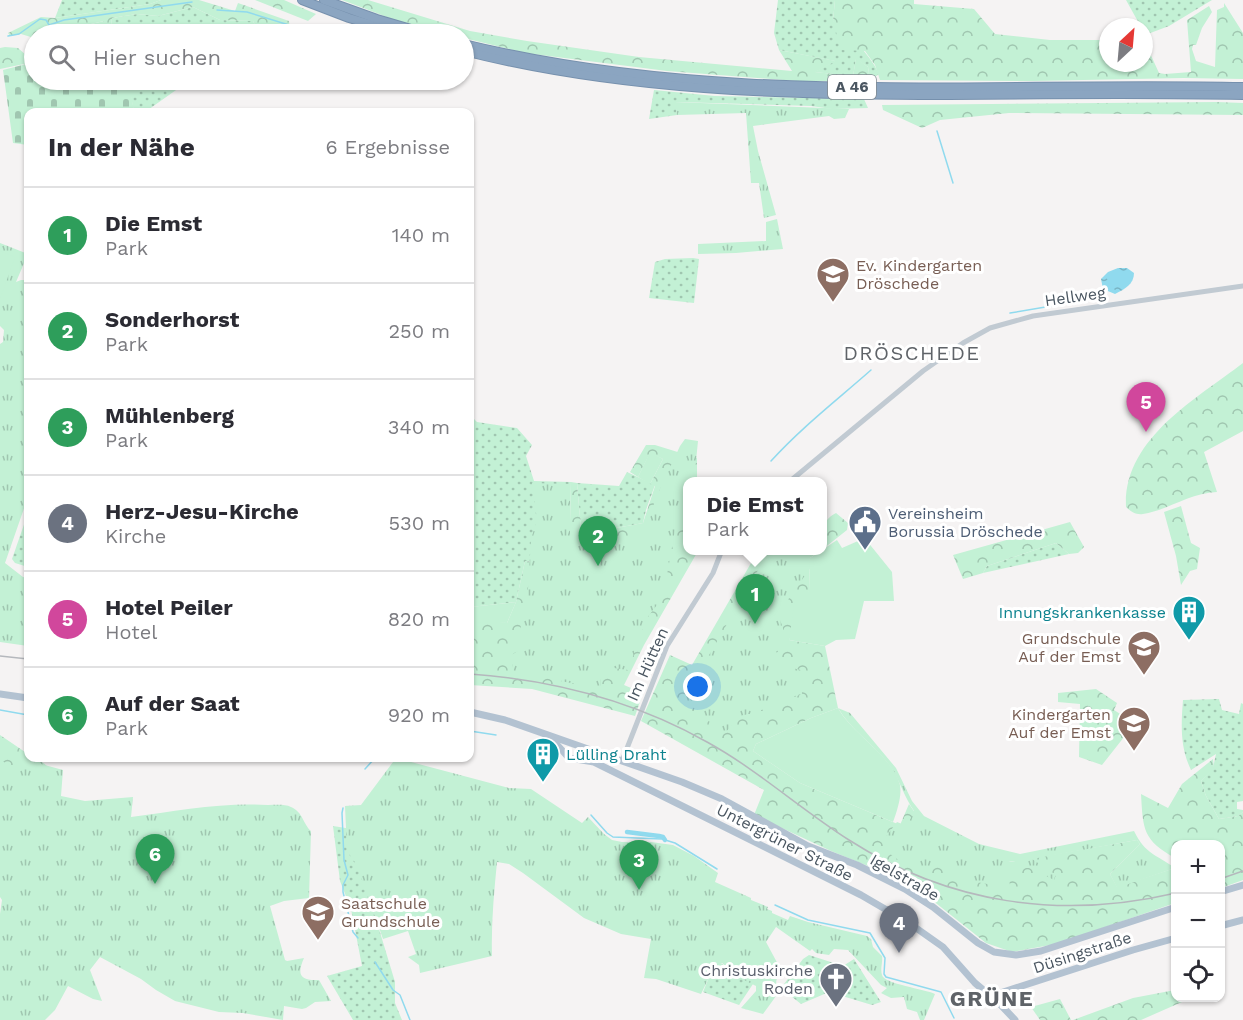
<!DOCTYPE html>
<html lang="de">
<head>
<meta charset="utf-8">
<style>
	:root { --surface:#fff; --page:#f2f2f3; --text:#2b2b33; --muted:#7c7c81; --line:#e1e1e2; --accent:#1a73e8 }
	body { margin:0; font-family:"Work Sans",sans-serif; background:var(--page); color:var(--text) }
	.controls { position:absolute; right:18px; bottom:18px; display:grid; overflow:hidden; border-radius:12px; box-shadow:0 2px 4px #0004 }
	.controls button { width:54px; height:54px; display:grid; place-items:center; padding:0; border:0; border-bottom:2px solid var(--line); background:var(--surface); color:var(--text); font:30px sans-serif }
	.compass { position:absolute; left:1099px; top:18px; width:54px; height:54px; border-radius:50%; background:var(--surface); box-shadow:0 2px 4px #0004; rotate:26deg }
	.you { position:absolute; left:698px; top:687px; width:21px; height:21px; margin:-15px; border:4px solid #fff; border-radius:50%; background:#1a73e8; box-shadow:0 0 0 9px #1a73e833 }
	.badge { display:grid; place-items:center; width:39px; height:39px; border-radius:50%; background:var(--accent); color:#fff; font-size:20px; font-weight:700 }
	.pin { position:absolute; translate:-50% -50px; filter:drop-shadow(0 2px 3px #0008) }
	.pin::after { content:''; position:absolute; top:32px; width:21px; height:18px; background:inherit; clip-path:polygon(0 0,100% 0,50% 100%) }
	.popup { position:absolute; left:683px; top:477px; width:144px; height:78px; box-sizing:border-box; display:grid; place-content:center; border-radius:12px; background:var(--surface); filter:drop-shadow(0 2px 4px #0005); font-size:20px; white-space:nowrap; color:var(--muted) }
	.popup b { font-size:22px; color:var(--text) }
	.popup::after { content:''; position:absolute; left:50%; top:100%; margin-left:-12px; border:12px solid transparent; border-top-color:var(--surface) }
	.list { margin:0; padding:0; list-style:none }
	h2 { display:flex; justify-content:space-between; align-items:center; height:78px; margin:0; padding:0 24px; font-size:26px }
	h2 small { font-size:20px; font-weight:400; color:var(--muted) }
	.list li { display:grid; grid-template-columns:39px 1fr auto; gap:18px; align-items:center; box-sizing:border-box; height:96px; padding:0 24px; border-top:2px solid var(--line) }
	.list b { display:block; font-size:22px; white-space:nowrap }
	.list p { margin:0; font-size:20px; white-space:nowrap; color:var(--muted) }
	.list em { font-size:20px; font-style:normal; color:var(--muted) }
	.icon { flex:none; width:33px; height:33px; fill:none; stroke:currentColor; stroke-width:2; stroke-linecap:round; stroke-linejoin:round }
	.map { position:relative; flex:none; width:1243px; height:1020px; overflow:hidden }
	.search { position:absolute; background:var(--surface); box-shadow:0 2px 4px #0004; left:24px; top:24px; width:450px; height:66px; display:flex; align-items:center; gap:15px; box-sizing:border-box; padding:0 21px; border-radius:33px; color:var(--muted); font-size:22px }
	.panel { position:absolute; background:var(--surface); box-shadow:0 2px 4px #0004; left:24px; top:108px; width:450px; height:654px; border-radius:12px }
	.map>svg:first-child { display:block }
	.grass { fill:url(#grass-dots) }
	.forest { fill:url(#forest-crowns) }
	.cemetery { fill:url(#cemetery-stones) }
	.park { fill:url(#park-tufts) }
	.garden { fill:#c3f1d5 }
	.water { fill:url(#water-ripples) }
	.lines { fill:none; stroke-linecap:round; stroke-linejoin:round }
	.stream { stroke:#90daee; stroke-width:1.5 }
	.canal { stroke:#90daee; stroke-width:4.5 }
	.highway-casing { stroke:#7690ad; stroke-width:10 }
	.minor { stroke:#c1cad2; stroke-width:5 }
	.major { stroke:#b3c2d1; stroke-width:7 }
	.highway { stroke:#8ba5c1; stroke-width:8 }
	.rail { stroke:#b5b8bd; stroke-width:1.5 }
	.labels { text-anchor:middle; stroke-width:6; stroke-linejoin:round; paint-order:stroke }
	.shield { fill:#fff; stroke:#808990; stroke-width:1.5 }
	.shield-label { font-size:15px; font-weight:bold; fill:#4a5661 }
	.education-label { font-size:16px; fill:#785e54; stroke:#fff; text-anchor:start }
	.street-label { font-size:16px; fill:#4a5661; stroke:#fff }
	.service-label { font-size:16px; fill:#4e5e75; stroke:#fff; text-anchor:start }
	.culture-label { font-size:16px; fill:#0d838f; stroke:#fff; text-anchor:end }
	.worship-label { font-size:16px; fill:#5b616d; stroke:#fff; text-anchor:end }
	.quarter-label { font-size:20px; letter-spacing:1.5px; fill:#5f6368; stroke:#fff }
	.district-label { font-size:22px; font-weight:bold; letter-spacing:1.5px; fill:#5f6368; stroke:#fff }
</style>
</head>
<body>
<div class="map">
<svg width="1243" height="1020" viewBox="0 0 1243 1020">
	<defs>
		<pattern id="grass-dots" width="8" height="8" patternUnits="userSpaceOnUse" patternTransform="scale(1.5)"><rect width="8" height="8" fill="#c3f1d5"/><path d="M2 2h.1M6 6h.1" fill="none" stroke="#a0c6b0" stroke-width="1.8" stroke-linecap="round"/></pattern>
		<pattern id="forest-crowns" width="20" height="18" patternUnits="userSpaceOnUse" patternTransform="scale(1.5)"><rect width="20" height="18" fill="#c3f1d5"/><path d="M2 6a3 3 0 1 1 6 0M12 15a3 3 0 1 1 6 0" fill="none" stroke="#a0c6b0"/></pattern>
		<pattern id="cemetery-stones" width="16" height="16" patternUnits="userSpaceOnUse" patternTransform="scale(1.5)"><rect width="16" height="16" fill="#c3f1d5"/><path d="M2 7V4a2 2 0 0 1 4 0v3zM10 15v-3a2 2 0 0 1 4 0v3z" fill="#a0c6b0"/></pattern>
		<pattern id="park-tufts" width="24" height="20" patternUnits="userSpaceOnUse" patternTransform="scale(1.5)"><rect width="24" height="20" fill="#c3f1d5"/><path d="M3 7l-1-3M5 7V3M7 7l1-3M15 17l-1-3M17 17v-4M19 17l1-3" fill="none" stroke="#a0c6b0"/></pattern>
		<pattern id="water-ripples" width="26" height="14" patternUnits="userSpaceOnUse" patternTransform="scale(1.5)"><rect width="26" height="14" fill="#90daee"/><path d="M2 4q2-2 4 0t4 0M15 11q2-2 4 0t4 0" fill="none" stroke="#78b4c4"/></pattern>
	</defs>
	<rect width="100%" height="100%" fill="#f5f3f3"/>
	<g class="grass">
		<path d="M62 0H161L150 4 55 18Z"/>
		<path d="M778 0H835L833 21C850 37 869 52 879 74L870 81 868 67 856 59 853 76 814 72 835 61 779 50 774 33Z"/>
		<path d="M1126 0H1212L1169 26 1145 35 1144 27H1141Z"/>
		<path d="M193 7 220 20 253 21 258 32 246 34H110L112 18 137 14 158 16Z"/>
		<path d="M104 21V34H47Z"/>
		<path d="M93 80H186V83L145 112H134L129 86 96 89Z"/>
		<path d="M654 90 715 96 864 99 868 108 832 109 811 106 676 102 677 115 649 119Z"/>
		<path d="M693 258 699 259 694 303 649 298 655 262 665 259Z"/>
		<path d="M474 419 477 422 517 428 532 445 526 456 534 481 571 482 570 523 564 564 525 561 516 602 470 607V422Z"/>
		<path d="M627 472 655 485 646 510 643 523 600 531 581 529 577 483 619 486Z"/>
		<path d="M28 513V567L15 563 12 559Z"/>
		<path d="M1056 543 1069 554 983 573 987 566Z"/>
		<path d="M1219 699 1222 710 1239 714 1241 703 1243 704V801L1237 802V809L1243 810V812L1238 816 1219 819 1206 796 1201 781 1213 768 1216 754 1191 770C1180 747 1181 725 1183 700Z"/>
		<path d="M333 826 352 829 354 846 395 982V1003L402 1020H353L327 976 362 966 351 909 340 881Z"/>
		<path d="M809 955 843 966 854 959 881 1002 872 1005 829 992 801 1004 781 988 803 959Z"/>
		<path d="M716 960 753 984 739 1005 703 992Z"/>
	</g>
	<g class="forest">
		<path d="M161 0H199L235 11 238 3 289 21 290 30H275L258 32 253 21 220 20 193 7 158 16 137 14 112 18 110 34H104V21L47 34H34V38L21 34 10 36 8 33 41 17 55 18 150 4Z"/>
		<path d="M255 0H284L316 14 308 21Z"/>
		<path d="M342 0H368L470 31 527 41 639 57 792 71 779 50 836 61 815 72 853 76 856 58 868 67 870 81H796L667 71 525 53 464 38V34C422 34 381 14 342 0Z"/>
		<path d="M835 0H914V4L974 9 995 34 1050 40H1108V63H1144V40L1159 73 1165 74 1191 72 1187 20 1209 6 1212 12 1202 28 1196 45H1193L1192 49 1196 61 1215 67 1217 10 1224 7V3L1243 33V79L1184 78 1033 81 880 80 875 65 865 51 841 50 833 21Z"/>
		<path d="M5 47 18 48 34 62 0 69V48Z"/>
		<path d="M1217 102 1243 103V115L1009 113 940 120 922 128 883 110 882 105Z"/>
		<path d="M1243 363V431L1204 452 1217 492C1190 493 1168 510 1143 514 1136 515 1131 512 1126 507 1123 439 1196 399 1243 363Z"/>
		<path d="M646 445H655L697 458V481L688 482V550L698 551 644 645 624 685 643 693 635 716 532 689 470 685V615L471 618 507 623 516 602 525 561 564 564 570 523 571 482 577 483 581 529 600 531 643 523 655 486 650 484 663 459 650 453 638 477 630 472Z"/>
		<path d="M1181 506 1191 543 1200 548 1197 569 1190 571 1181 585 1176 556 1164 512Z"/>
		<path d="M836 513 848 523 847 530 823 549C822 534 821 520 836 513Z"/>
		<path d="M1070 522 1084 547 1078 553 1069 554 1056 543 987 566 983 573 963 579 953 555Z"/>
		<path d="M758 551H820L810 558 809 591 789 640 825 646 838 708 811 718 756 744 753 751 800 783 900 825 909 804 920 820 975 852 1010 862 1137 840 1140 844 1110 874 1117 887 1175 868V903L1056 944 1012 952 986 943 932 900 890 875 831 851 754 815 764 790 641 721 670 655 692 665Z"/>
		<path d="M1096 689 1117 703 1114 710 1128 719 1134 712 1137 715 1128 732 1102 765 1079 757 1080 704 1058 702V693Z"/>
		<path d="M0 735 28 754V758C53 758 58 788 64 806L0 788Z"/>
		<path d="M1213 759 1214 768 1201 781 1206 796 1219 819 1238 816 1243 812V880L1221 888 1220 844H1176L1175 858C1143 840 1143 830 1141 794L1168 808 1182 784Z"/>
		<path d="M1175 990 1176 998H1191L1141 1020H1073L1133 998Z"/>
		<path d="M1060 999 1071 1020H1040L1031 1007Z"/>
	</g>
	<path class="cemetery" d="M34 62V80H93L96 89 130 86 134 112H28V145L13 143 3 70Z"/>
	<g class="park">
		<path d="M675 102 849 109 845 118 834 119 829 116 753 126 758 151 776 215 764 218 759 183H751L746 113 677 115Z"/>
		<path d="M777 219 783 249 736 253 698 254V244L766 241V222Z"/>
		<path d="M0 243 28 254 16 282 21 280H28V497L5 563 23 577 28 578V646L0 642V344L3 342 4 330 0 326Z"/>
		<path d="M685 439 698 441 694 481 688 482 687 508H679L663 597 647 618 628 670 600 666 601 692 576 684 514 672 510 656 522 648 520 615 527 605 531 539 537 520 532 483 570 484V538L643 543 655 500 680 446Z"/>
		<path d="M769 551H801L813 564 778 614 785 634 791 636 768 663 801 670 802 694 751 714C737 714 734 723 726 732 711 725 700 713 688 703L683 707 682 702Z"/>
		<path d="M838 708 850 713 896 768 912 801 924 816 979 844 1020 854 1134 831C1146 855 1156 854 1175 868L1117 888 1110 874 1140 844 1137 840 1032 859 1056 875 1054 880 1031 868H1022L1015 864V861L1008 862 1010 888 959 879 935 864 930 873 897 859 891 855 894 847 882 842 897 822 907 826 914 811C905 798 900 782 892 769 877 746 852 732 838 708Z"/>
		<path d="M0 756 2 761C12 767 21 769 30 761L63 770 61 796 85 801 133 797 131 817C176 811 223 802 268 805 276 805 285 804 291 807 303 812 303 824 311 831L309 898 284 901 270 906 285 960 287 961 304 958C297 974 299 981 319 980L331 1001 315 1002 306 1008 302 1009 284 1006 283 1020 243 1013 219 1012 175 1001 156 990 141 979 100 957 90 970 102 1001 93 999 68 986 55 1010 45 1020H0V914L2 900 0 897Z"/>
		<path d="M396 758 509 788 531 789 582 823 588 817 604 834 612 840 622 842H651L673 845 694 856 718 873 715 882 751 898V900L768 907 767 909 772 911V913L788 920 790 916 808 922 867 936 871 939 873 947 882 956C883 962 880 969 882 975 884 984 925 989 935 994L924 1020H920L917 1012 907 1009 904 997 891 998 881 993 887 988 881 985 848 950 834 949 829 955 816 953 812 949 810 951 776 927 766 942 780 968 776 982 779 992 763 1014 741 1008 756 991V986L740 978 722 963 715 965 701 994 656 979 644 978 651 939 621 934 584 918 523 873 509 864 497 862C494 893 491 925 492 956L420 973 419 965 408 957 416 954 408 931 383 939 359 871 347 850 345 806 361 805Z"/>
	</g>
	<g class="garden">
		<path d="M0 251 15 257 0 299Z"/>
		<path d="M650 452 663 459 650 484 638 477Z"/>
		<path d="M837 540 842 548 858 541H867L892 572 894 601H864L855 639 836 640 825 646 789 640 795 598 809 591 810 558Z"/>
		<path d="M516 602 507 623 477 622 470 615V607Z"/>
		<path d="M838 708C853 735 892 755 900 785 902 796 897 811 893 822L800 783 753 751 756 744 811 718Z"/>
	</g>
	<path class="water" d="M1118 268H1127L1134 273C1134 284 1125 289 1115 294L1103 289 1101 279 1108 272Z"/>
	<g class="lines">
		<g class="stream">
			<path d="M217 10 247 12 289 25"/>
			<path d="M8 36 19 34 40 19 46 20 49 25 64 20 192 2"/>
			<path d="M937 131 953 183"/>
			<path d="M1010 313 1069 303"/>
			<path d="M771 461C802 427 837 400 871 370"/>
			<path d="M0 710 28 715"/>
			<path d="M470 731 496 735"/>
			<path d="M365 769 375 758"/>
			<path d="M343 808 342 813 344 860 348 875 343 885V892L353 932 358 938"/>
			<path d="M591 815 607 833 613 837 662 839 675 843 717 869"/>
			<path d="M775 905 808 920 870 933 885 958 884 974 886 977 941 992 954 1018"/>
			<path d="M375 962 393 990 400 995 410 1020"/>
		</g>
		<path class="canal" d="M627 832 659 836 663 837 665 840"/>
		<g class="highway-casing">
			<g id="highway">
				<path d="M302 0 349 18 402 34"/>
				<path d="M324 0 377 19 428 34"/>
				<path d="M464 44C719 107 983 81 1243 87"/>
				<path d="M464 51C622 91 785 95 947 95 1046 94 1144 93 1243 95"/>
			</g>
		</g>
		<g class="minor">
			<path d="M789 482 923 371 963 343 990 328 1033 316 1243 286"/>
			<path d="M622 761 667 646 713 573 722 550"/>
		</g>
		<g class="major">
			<path d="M0 694 28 698"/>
			<path d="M470 712 505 720 682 782 722 799 808 846 857 865 905 889 933 907 978 943 994 952 1016 955 1041 951 1176 907"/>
			<path d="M550 737 569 758 594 762 861 895 909 923 943 947 975 983 988 994"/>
			<path d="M1220 892 1243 885"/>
			<path d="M1220 926 1243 920"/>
			<circle cx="992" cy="999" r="6"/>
			<path d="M997 994 1133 950 1176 938"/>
			<path d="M998 1002 1015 1020"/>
		</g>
		<use href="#highway" class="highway"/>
		<g class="rail">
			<path d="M0 656 28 659"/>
			<path d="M470 674C553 680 634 701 707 742 758 770 800 809 849 840 949 904 1061 920 1176 893"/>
			<path d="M1220 879 1243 871"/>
		</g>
	</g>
	<defs>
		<g id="school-pin" transform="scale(1.725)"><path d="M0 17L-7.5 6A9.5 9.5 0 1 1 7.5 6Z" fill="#8d6e63" stroke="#fff"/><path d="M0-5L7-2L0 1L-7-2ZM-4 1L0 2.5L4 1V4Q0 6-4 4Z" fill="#fff"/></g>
		<g id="civic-pin" transform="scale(1.725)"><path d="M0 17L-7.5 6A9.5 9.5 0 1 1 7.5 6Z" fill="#5c6f8a" stroke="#fff"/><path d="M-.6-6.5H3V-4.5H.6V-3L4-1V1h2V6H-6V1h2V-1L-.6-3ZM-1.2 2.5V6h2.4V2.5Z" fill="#fff"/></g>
		<g id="building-pin" transform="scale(1.725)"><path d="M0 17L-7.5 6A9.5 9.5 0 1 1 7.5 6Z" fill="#0f9aa8" stroke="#fff"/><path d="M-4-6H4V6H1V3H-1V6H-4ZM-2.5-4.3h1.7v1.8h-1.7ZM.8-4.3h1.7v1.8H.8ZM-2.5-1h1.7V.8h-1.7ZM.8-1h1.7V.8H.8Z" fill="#fff"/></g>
		<g id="church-pin" transform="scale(1.725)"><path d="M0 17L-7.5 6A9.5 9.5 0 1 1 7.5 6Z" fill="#6b7280" stroke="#fff"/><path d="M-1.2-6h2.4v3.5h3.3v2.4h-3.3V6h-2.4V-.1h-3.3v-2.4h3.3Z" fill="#fff"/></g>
	</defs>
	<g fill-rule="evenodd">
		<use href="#school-pin" x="833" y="274"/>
		<use href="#civic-pin" x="865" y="522"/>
		<use href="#building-pin" x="1189" y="612"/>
		<use href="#school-pin" x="1144" y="647"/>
		<use href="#school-pin" x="1134" y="723"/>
		<use href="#building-pin" x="543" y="754"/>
		<use href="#school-pin" x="318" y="912"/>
		<use href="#church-pin" x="836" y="979"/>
	</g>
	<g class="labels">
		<rect class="shield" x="828" y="75" width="48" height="24" rx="4.5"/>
		<g class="shield-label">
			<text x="852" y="92">A 46</text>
		</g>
		<g class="education-label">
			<text x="856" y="271">Ev. Kindergarten<tspan x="856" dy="18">Dröschede</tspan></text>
			<text x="1121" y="644" text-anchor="end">Grundschule<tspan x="1121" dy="18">Auf der Emst</tspan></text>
			<text x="1111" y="720" text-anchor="end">Kindergarten<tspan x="1111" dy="18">Auf der Emst</tspan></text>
			<text x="341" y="909">Saatschule<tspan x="341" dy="18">Grundschule</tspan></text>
		</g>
		<g class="street-label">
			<text transform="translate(1075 296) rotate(-8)" y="6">Hellweg</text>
			<text transform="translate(647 664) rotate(-66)" y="6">Im Hütten</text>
			<text transform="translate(785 842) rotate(27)" y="6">Untergrüner Straße</text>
			<text transform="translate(905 877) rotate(30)" y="6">Igelstraße</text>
			<text transform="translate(1082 952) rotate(-18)" y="6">Düsingstraße</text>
		</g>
		<g class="service-label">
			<text x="888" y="519">Vereinsheim<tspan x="888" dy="18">Borussia Dröschede</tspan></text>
		</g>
		<g class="culture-label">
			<text x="1166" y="618">Innungskrankenkasse</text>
			<text x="566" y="760" text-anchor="start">Lülling Draht</text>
		</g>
		<g class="worship-label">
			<text x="813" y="976">Christuskirche<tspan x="813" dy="18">Roden</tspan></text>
		</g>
		<g class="quarter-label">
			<text x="912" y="360">DRÖSCHEDE</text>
		</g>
		<g class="district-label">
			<text x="992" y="1006">GRÜNE</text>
		</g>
	</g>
</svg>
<div class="controls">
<button>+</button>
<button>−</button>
<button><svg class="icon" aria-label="locate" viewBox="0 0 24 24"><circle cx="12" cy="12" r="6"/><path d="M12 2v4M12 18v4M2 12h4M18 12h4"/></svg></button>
</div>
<svg class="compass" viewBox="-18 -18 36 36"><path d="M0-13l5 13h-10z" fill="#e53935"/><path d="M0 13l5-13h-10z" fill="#7c7c81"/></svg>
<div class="you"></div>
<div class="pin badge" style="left:755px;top:624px;background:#2e9e5b">1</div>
<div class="popup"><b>Die Emst</b>Park</div>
<div class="pin badge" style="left:598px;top:566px;background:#2e9e5b">2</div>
<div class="pin badge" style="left:639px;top:890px;background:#2e9e5b">3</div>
<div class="pin badge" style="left:899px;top:953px;background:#6b7280">4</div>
<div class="pin badge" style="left:1146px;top:432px;background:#d1479c">5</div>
<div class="pin badge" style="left:155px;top:884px;background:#2e9e5b">6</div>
<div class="search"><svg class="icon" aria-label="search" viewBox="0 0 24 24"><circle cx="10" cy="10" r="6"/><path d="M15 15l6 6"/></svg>Hier suchen</div>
<section class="panel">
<h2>In der Nähe<small>6 Ergebnisse</small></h2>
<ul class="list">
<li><span class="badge" style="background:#2e9e5b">1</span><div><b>Die Emst</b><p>Park</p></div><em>140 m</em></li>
<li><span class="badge" style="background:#2e9e5b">2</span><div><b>Sonderhorst</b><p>Park</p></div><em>250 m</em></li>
<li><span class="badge" style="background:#2e9e5b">3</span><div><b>Mühlenberg</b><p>Park</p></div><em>340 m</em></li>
<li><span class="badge" style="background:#6b7280">4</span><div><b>Herz-Jesu-Kirche</b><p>Kirche</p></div><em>530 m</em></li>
<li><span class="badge" style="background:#d1479c">5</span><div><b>Hotel Peiler</b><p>Hotel</p></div><em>820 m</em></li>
<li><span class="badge" style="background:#2e9e5b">6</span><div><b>Auf der Saat</b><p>Park</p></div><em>920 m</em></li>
</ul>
</section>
</div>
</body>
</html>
